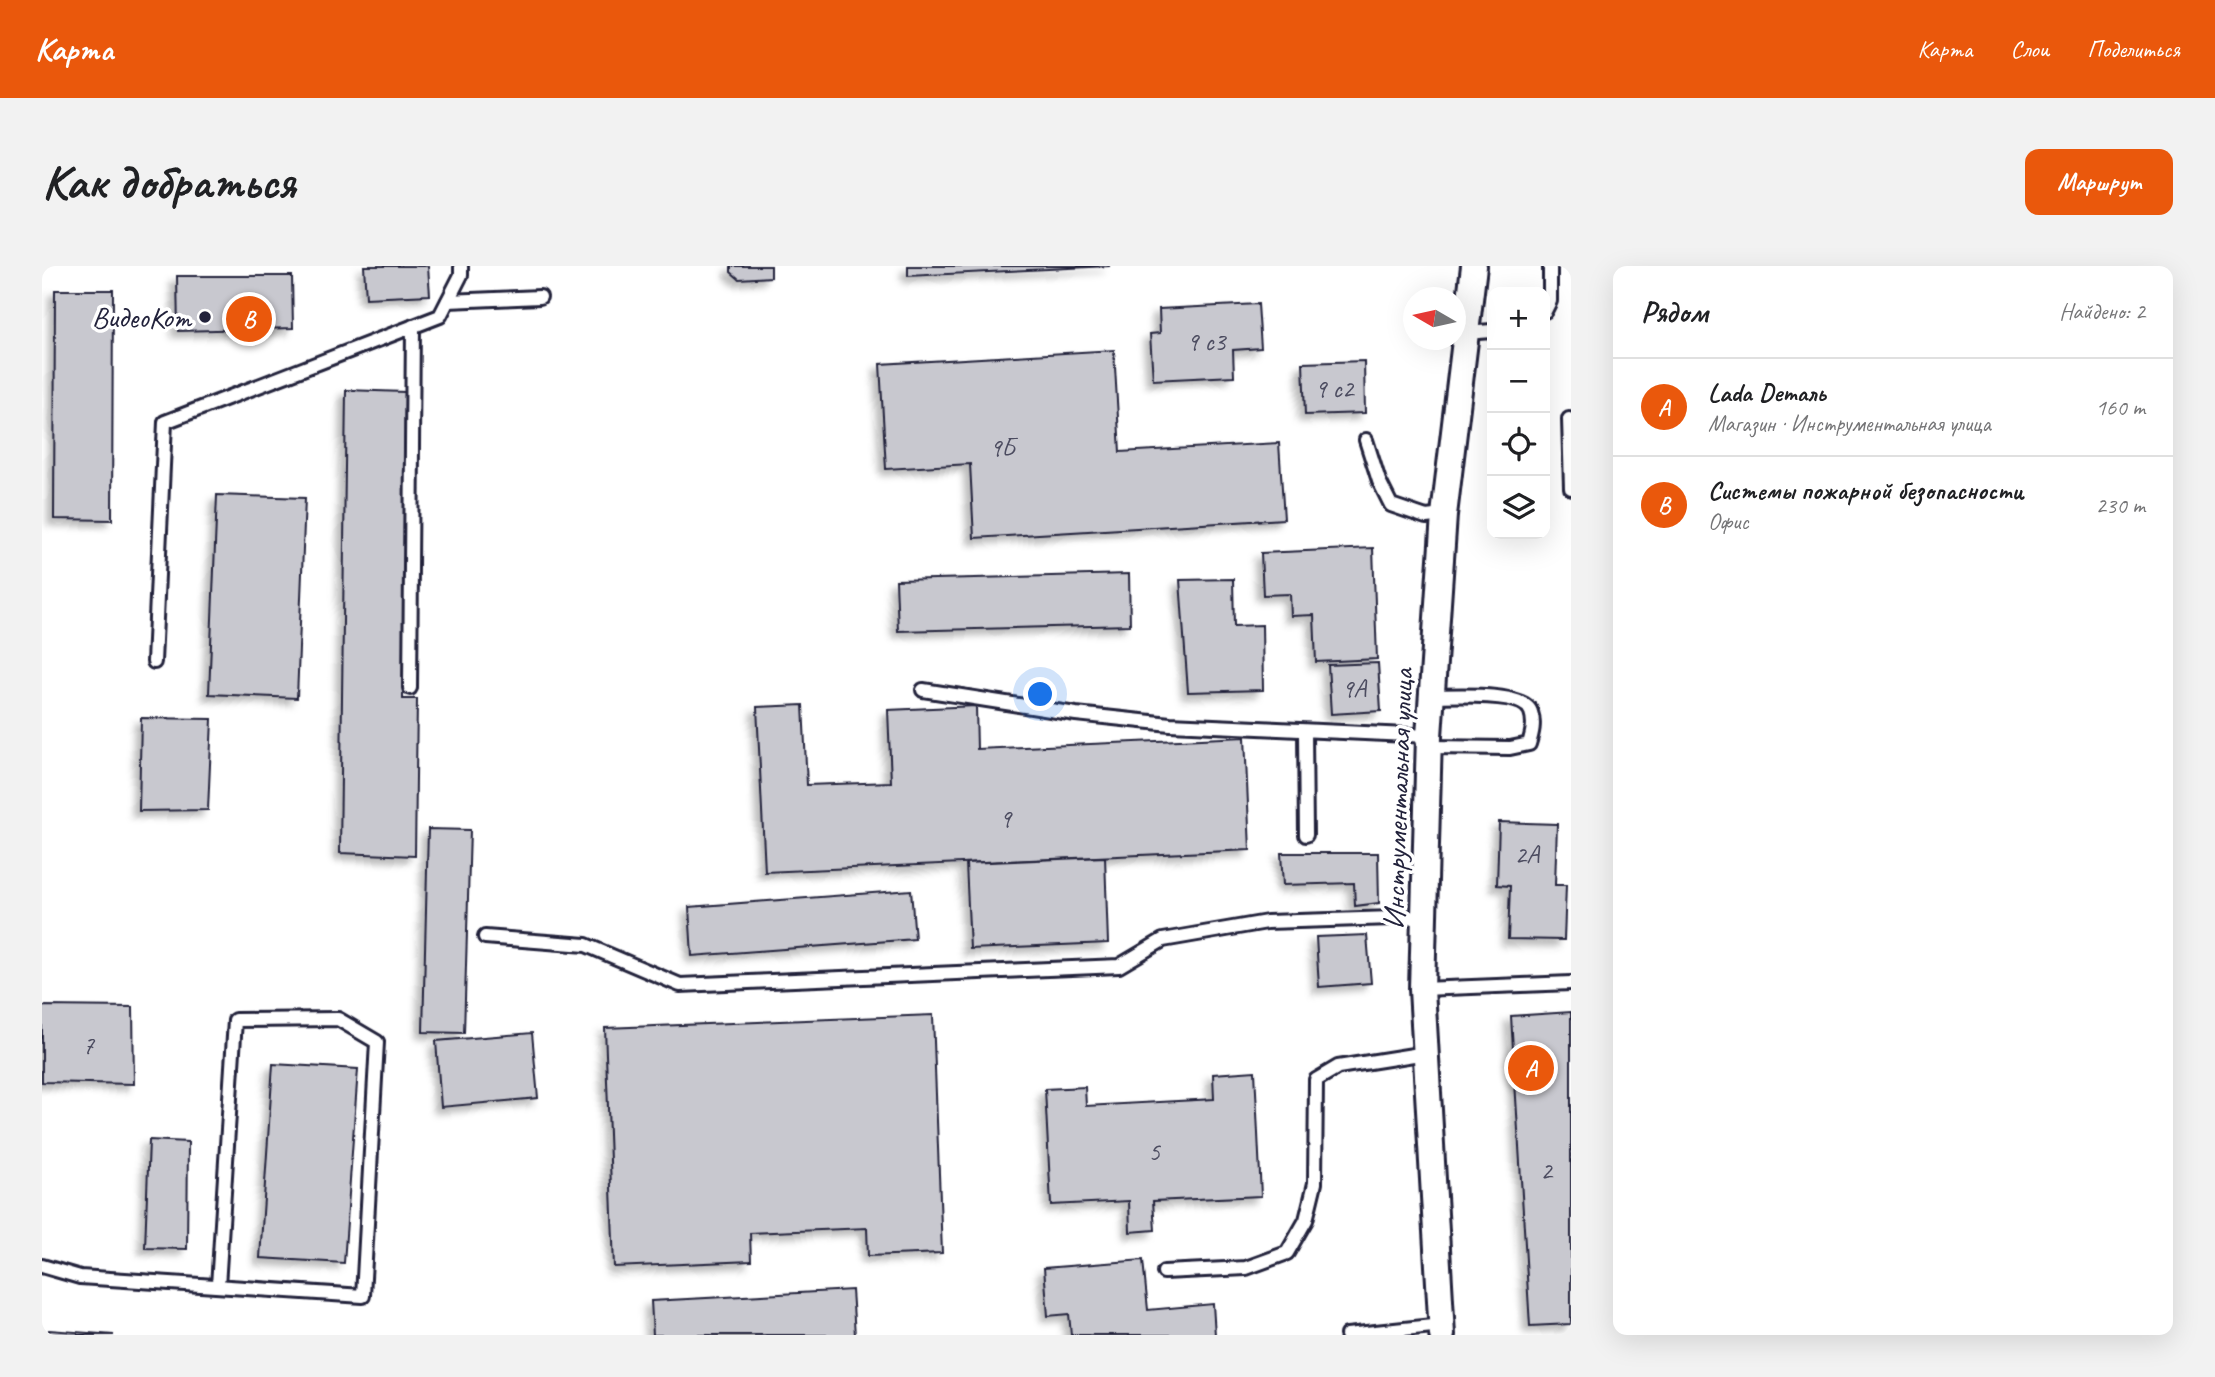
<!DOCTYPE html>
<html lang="ru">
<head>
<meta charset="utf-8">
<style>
	:root { --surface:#fff; --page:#f2f2f2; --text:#202124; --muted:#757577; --line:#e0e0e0; --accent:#ea580c }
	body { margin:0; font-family:Caveat,sans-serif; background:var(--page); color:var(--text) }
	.controls { position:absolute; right:21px; top:21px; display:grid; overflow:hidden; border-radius:14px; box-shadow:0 7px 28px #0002 }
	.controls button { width:63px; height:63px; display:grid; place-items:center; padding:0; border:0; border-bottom:2px solid var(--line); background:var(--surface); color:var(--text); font:35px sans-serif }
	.compass { position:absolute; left:1361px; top:21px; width:63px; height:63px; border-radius:50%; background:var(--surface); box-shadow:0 7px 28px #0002; rotate:279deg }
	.you { position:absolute; left:999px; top:429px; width:24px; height:24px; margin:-18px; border:5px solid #fff; border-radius:50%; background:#1a73e8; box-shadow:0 0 0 10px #1a73e833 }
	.badge { display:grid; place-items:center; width:46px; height:46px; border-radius:50%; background:var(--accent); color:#fff; font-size:23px; font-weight:700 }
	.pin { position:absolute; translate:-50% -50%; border:4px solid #fff; box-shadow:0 2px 7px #0006 }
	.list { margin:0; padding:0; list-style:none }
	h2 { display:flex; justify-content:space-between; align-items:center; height:91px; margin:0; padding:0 28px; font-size:30px }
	h2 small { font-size:23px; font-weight:400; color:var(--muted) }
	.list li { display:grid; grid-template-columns:46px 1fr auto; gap:21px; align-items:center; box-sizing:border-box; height:98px; padding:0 28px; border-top:2px solid var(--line) }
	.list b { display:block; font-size:26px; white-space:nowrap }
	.list p { margin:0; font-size:23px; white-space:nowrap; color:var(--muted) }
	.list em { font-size:23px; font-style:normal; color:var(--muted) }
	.icon { flex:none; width:38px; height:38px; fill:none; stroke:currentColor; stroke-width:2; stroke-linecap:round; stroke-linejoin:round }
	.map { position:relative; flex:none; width:1529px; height:1069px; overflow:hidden; border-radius:14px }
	header { display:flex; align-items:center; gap:42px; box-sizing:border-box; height:98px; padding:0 35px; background:var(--accent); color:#fff }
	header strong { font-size:33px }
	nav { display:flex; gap:38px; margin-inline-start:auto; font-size:24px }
	.intro { display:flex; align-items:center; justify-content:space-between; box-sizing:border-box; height:168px; padding:0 42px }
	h1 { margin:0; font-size:49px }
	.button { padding:18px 32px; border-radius:14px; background:var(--accent); color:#fff; font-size:24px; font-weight:700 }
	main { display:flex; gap:42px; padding:0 42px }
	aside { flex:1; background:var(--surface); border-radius:14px; box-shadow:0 7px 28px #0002 }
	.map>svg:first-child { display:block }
	.building { fill:#c8c8cf; stroke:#22223b; stroke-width:2; filter:url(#shadow) }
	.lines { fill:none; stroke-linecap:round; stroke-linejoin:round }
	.lane-casing { stroke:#22223b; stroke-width:18 }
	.street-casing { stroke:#22223b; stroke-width:30 }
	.lane { stroke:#fff; stroke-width:12 }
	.street { stroke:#fff; stroke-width:24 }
	.poi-dot { fill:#22223b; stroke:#fff; stroke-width:2.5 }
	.labels { text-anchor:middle; stroke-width:7; stroke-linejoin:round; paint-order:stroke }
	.number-label { font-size:26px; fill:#4c4c60 }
	.poi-label { font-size:30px; fill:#22223b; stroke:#fff; text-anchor:end }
	.street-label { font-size:30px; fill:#22223b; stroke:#fff }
</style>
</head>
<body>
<header>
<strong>Карта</strong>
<nav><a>Карта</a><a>Слои</a><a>Поделиться</a></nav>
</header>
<div class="intro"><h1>Как добраться</h1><a class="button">Маршрут</a></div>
<main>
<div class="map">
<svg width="1529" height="1069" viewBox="0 0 1529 1069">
	<defs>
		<filter id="shadow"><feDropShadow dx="-6" dy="6" stdDeviation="3.5" flood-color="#0004"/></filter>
	</defs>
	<rect width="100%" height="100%" fill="#fff"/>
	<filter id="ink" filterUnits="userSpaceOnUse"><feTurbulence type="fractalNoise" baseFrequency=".0143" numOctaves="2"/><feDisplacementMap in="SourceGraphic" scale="14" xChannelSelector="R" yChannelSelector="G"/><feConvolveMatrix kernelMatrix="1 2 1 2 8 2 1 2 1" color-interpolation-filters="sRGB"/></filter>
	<g filter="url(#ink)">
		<g class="building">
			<path d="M322 0H386L388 29 324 32Z"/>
			<path d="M689 0H729V11L697 13 689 6Z"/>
			<path d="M866 0H1068L866 10Z"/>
			<path d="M135 10H250L251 62 136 65Z"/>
			<path d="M13 24H71L70 254 12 253Z"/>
			<path d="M1216 38 1219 82 1191 84 1192 110 1111 114 1108 68 1118 67 1117 43Z"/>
			<path d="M1072 84 1078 186 1237 177 1242 253 932 272 928 198 844 203 838 98Z"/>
			<path d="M1322 95 1323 147 1263 149 1261 97Z"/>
			<path d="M304 124 363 126 361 433H375L373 590 298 587Z"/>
			<path d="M175 229 263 232 255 432 167 428Z"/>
			<path d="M1331 282 1335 393 1274 396 1272 349 1249 350 1248 328 1221 329 1219 287Z"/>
			<path d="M1087 308 1088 359 856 365 854 314Z"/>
			<path d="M1191 313 1192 360 1220 359 1221 424 1146 426 1138 314Z"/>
			<path d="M1336 397 1339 445 1289 448 1286 399Z"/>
			<path d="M761 439 765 519 849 516 846 444 934 440 935 483 1203 471 1208 584 723 606 715 441Z"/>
			<path d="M99 452 170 453 166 544 97 545Z"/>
			<path d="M1457 556 1515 558 1513 619H1524L1522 674 1466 673 1468 620 1455 619Z"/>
			<path d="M386 563 428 564 422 767 381 766Z"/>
			<path d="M1239 587H1336L1337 637 1313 640 1312 617 1241 619Z"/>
			<path d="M1063 591 1066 677 928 683 924 597Z"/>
			<path d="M869 624 873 673 650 690 647 641Z"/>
			<path d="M1325 669 1329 717 1277 721 1274 671Z"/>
			<path d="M0 740 91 741 92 818 0 816Z"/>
			<path d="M1529 746V1058L1488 1060 1469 750Z"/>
			<path d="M891 749 900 987 826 990 825 962 708 967 709 995 572 1001 563 762Z"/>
			<path d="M490 767 496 832 399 841 394 775Z"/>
			<path d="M231 798 316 803 302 997 218 992Z"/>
			<path d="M1213 805 1219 930 1111 935 1113 964 1088 966 1087 935 1009 939 1003 823 1043 821 1044 840 1172 833 1171 808Z"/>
			<path d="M107 874 146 876 145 983 103 982Z"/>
			<path d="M1101 994 1106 1044 1171 1038 1173 1069H1029L1027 1048 1006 1050 1002 1002Z"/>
			<path d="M810 1024 813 1069H611L609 1035Z"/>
			<path d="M7 1064 72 1069H7Z"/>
		</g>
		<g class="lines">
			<g class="lane-casing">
				<g id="lane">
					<path d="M406 35 498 31"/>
					<path d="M1503 45 1508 35V0"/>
					<path d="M1423 67 1450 65"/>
					<path d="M1527 153 1529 222"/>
					<path d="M1324 174 1337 215 1349 239 1384 251 1402 249"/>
					<path d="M112 396 123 156 398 50 419 9V0"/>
					<path d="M368 422 371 60"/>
					<path d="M881 424 1034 448 1128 458 1387 470"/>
					<path d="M1263 466 1264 569"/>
					<path d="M1387 481 1468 482 1487 478C1490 468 1493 457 1489 446 1482 425 1411 430 1390 430"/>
					<path d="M443 671 544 679 638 719 1077 700 1121 674 1225 656 1383 651"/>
					<path d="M1380 723 1529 717"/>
					<path d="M0 1000 38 1011 321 1030 335 776 296 753 193 754 176 1020"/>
					<path d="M1122 1006 1204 1002 1245 987 1264 954 1273 917 1274 814 1296 801 1384 787"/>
					<path d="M1305 1069 1400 1059"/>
				</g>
			</g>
			<g class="street-casing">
				<path id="street" d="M1400 1069 1380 723 1387 470 1402 249 1432 0"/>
			</g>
			<use href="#lane" class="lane"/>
			<use href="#street" class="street"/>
		</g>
	</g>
	<circle class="poi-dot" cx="163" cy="51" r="7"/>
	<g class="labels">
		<g class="number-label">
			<text x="1164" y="84">9 с3</text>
			<text x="1292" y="131">9 с2</text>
			<text x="960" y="190">9Б</text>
			<text x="1312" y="431">9А</text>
			<text x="963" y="561">9</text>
			<text x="1485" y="597">2А</text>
			<text x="46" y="788">7</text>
			<text x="1112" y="894">5</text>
			<text x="1504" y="913">2</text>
		</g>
		<g class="poi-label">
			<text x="149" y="61">ВидеоКот</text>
		</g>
		<g class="street-label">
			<text transform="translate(1356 533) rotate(-88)" y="10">Инструментальная улица</text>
		</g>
	</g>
</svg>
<div class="controls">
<button>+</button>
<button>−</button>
<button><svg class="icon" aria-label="locate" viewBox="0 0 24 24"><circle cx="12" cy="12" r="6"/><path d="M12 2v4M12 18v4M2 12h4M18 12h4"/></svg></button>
<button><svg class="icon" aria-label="layers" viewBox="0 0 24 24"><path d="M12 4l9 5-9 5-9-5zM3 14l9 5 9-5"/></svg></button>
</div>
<svg class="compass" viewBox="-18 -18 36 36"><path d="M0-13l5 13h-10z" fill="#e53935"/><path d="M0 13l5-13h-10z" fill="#757577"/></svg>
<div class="you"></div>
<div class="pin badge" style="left:1489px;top:802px">A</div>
<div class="pin badge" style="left:207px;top:53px">B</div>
</div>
<aside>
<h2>Рядом<small>Найдено: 2</small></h2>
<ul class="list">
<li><span class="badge">A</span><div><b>Lada Dеталь</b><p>Магазин · Инструментальная улица</p></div><em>160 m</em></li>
<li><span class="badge">B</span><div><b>Системы пожарной безопасности</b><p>Офис</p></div><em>230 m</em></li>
</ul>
</aside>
</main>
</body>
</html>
